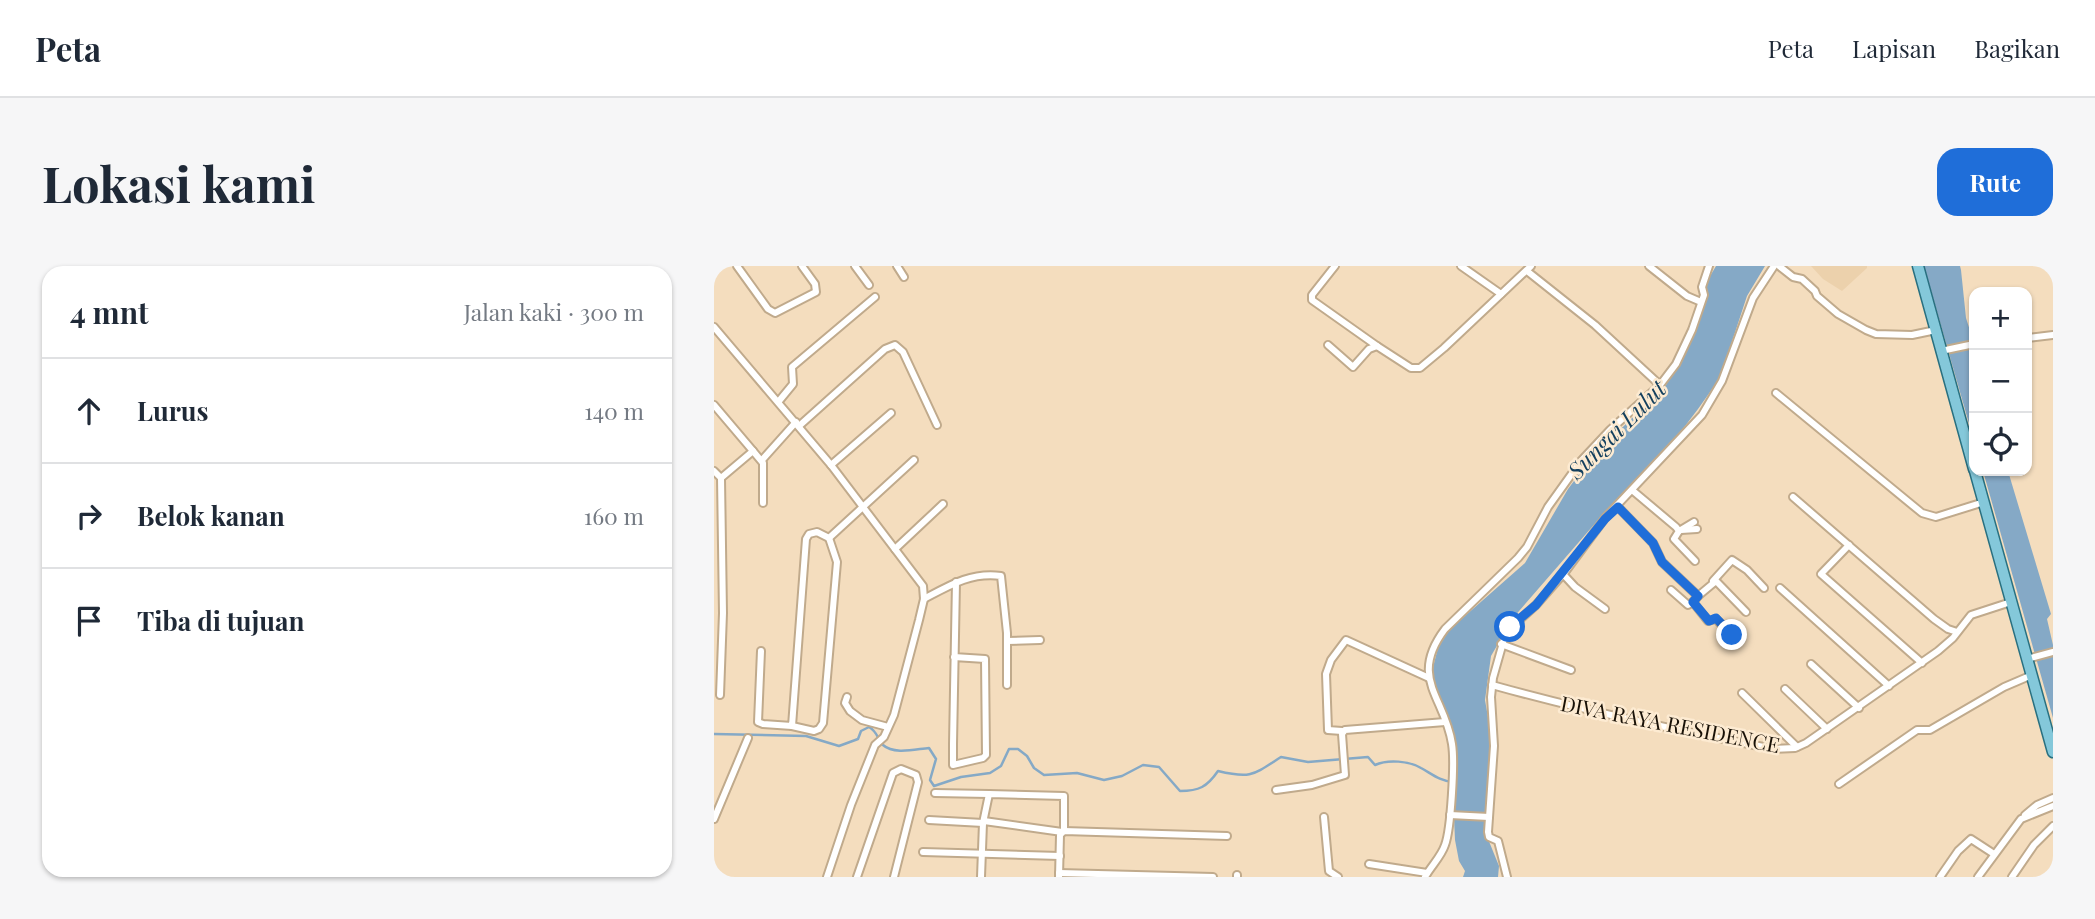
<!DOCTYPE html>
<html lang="id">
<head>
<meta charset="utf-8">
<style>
	:root { --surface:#fff; --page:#f6f6f7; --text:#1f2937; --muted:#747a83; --line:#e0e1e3; --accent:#1f6ed9 }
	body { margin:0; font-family:"Playfair Display",serif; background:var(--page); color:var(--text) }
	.controls { position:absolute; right:21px; top:21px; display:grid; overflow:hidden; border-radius:14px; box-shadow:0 2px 5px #0004 }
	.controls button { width:63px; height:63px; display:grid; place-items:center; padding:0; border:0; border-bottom:2px solid var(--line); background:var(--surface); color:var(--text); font:35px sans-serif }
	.stop { position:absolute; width:21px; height:21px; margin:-16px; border:5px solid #1f6ed9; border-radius:50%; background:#fff }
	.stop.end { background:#1f6ed9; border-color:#fff; box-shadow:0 2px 7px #0008 }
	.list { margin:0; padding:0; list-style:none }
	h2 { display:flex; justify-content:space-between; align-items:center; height:91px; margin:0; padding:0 28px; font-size:30px }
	h2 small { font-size:23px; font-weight:400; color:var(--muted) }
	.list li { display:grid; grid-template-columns:46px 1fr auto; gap:21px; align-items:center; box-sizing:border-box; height:105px; padding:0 28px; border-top:2px solid var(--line) }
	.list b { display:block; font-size:26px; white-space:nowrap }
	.list em { font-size:23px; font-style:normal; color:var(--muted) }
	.icon { flex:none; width:38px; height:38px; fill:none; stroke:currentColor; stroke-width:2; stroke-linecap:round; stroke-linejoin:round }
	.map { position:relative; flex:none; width:1339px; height:611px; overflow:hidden; border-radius:21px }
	header { display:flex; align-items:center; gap:42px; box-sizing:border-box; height:98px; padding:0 35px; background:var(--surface); border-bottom:2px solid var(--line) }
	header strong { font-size:33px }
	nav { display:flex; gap:38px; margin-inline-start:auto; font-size:24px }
	.intro { display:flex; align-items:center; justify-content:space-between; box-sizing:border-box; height:168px; padding:0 42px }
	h1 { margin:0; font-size:49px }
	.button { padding:18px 32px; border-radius:21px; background:var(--accent); color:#fff; font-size:24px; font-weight:700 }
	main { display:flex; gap:42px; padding:0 42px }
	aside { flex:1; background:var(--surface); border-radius:21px; box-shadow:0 2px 5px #0004 }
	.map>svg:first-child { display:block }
	.built { fill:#ecd1ac }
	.water { fill:#85a9c6 }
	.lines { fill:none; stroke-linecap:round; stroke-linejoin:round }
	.stream { stroke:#85a9c6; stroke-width:2.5 }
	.street-casing { stroke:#c0aa8c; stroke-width:10 }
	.primary-casing { stroke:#297080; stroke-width:13 }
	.street { stroke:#fff; stroke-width:6 }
	.primary { stroke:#84c8da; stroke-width:10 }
	.route { stroke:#1f6ed9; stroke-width:9 }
	.labels { text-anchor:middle; stroke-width:5; stroke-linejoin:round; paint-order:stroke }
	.street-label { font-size:21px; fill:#191107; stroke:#fdebd2 }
	.water-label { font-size:23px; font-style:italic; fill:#14405e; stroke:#fdebd2 }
</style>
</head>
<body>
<header>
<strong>Peta</strong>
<nav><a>Peta</a><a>Lapisan</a><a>Bagikan</a></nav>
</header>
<div class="intro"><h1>Lokasi kami</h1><a class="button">Rute</a></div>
<main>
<aside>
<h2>4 mnt<small>Jalan kaki · 300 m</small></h2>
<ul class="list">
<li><svg class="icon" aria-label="ahead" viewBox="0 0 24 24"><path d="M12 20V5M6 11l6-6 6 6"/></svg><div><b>Lurus</b></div><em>140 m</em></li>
<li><svg class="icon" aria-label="right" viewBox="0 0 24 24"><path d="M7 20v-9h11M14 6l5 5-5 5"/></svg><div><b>Belok kanan</b></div><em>160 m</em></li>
<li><svg class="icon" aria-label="arrive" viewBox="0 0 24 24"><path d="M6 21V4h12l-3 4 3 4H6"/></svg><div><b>Tiba di tujuan</b></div></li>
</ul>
</aside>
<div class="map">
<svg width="1339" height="611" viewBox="0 0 1339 611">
	<rect width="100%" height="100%" fill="#f4ddbe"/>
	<path class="built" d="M1097 0H1153V2L1128 25 1109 13Z"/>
	<g class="water">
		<path d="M1002 0H1051L1033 30 1006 112 984 143 962 172 891 246 799 352 777 390 771 434 778 474 772 568 785 600 784 611H749L751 605 745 595 741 574 739 530 743 489 737 462 719 414 718 405 724 382 735 364 811 297 854 223 878 191 952 119 981 67 993 32 992 17Z"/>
		<path d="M1210 0H1246L1247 4 1252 52 1260 77V175Z"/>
		<path d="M1269 205H1294L1337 348 1333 353 1339 379V452Z"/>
	</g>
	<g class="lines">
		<path class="stream" d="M0 468 92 470 125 480 144 473 147 465 155 461C164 466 163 473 169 479 180 489 202 483 215 482L222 493 216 514 220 520 247 511 276 507 287 500 295 483H304L313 490 320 502 330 509 363 507 390 514 408 510 429 499 445 501 466 525C485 525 493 521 504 505 537 513 539 509 567 491L594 496 654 491 661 499C674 493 695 495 707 502 718 508 726 515 739 516"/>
		<g class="street-casing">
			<g id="street">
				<path d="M23 0 54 43 61 47 102 26 101 18 88 0"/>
				<path d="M141 0 155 19"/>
				<path d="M183 0 190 11"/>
				<path d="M621 0 598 29V34L663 80"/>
				<path d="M747 0 787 28"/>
				<path d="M935 0 973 30 987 36"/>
				<path d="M1065 0 1079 11 1088 13 1101 25 1103 30 1124 48 1152 64 1162 68 1198 69 1222 64"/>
				<path d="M813 5 881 59 946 119"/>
				<path d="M0 61 117 199 209 320 210 333 205 354 180 449 170 471 161 479 137 539 113 611"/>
				<path d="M1313 72 1339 69"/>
				<path d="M614 79 639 101 655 83 663 80 697 102H706L730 82 817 0"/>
				<path d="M1227 85 1260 78"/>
				<path d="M1062 127 1208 247 1222 251 1270 236"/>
				<path d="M65 135 79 118 78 101 161 31"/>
				<path d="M0 139 39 185 7 212"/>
				<path d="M85 160 171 83 181 79 189 86 223 159"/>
				<path d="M39 185 49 197V237"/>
				<path d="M48 194 82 156"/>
				<path d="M117 199 177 147"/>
				<path d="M0 205 7 212 9 347 6 429"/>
				<path d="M918 224 962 261 965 265 960 273 981 295"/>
				<path d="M1079 231 1220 353 1234 363 1243 366"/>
				<path d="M904 241 939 277 948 296 984 330 1002 315 1032 346"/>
				<path d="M967 264 983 263"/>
				<path d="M965 265 980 256"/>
				<path d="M1135 279 1107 308 1208 397"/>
				<path d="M181 283 229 238"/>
				<path d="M849 308 861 321 891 343"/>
				<path d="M999 315 1018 294 1033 304 1050 322"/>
				<path d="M1066 322 1175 420"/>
				<path d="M957 324 974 339 979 336"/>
				<path d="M984 330 979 336 994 355 1002 353 1018 369"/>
				<path d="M210 333C236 319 257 306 287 310L293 367V419"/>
				<path d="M293 375 326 374"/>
				<path d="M787 378 857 404"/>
				<path d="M47 385 44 456 49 458 78 460 92 273 95 268 103 266 115 272 200 194"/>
				<path d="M240 391 271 393 272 489 269 492 239 499V478L242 316"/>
				<path d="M1313 393 1339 386"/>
				<path d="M1097 398 1145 442"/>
				<path d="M778 419C871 445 965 465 1060 483L1081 482 1092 477 1224 385 1239 372 1257 349 1297 336"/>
				<path d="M1071 423 1113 463"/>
				<path d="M1028 427 1083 481"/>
				<path d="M133 431 131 437 136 445 148 454 174 461"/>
				<path d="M78 460 100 465 105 463 109 457 123 296 115 272"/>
				<path d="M628 465 614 464 612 408 617 394 632 374 715 412"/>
				<path d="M1125 518 1203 464H1216L1290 421 1318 409"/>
				<path d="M562 524 598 519 631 509 628 468 631 464 731 456"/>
				<path d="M221 527 275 528"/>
				<path d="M736 549 775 551"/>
				<path d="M1311 549 1323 539 1339 532"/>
				<path d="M610 551 615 605 624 611"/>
				<path d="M0 553 34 472"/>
				<path d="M215 554 269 557"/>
				<path d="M270 555 348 566"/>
				<path d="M209 586 346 590"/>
				<path d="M655 598 713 607"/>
				<path d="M345 607 499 611"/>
				<path d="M143 611 179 507 187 503 202 509 204 516 180 611"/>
				<path d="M267 611 269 557 275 528 350 530V565"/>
				<path d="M345 611 346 569 350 565 513 570"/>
				<path d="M523 611V609"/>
				<path d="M711 611C717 600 727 591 731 579 737 563 741 496 738 478 731 431 694 412 731 363L804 292 813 281 834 241 867 195 896 164 946 119 962 98 978 64 990 29 988 21 995 0"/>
				<path d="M793 611 784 575 775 571 774 566 780 480 777 431 779 412 792 366 822 339 851 306 891 252 988 149 1008 115 1039 32 1060 0"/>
				<path d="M1226 611 1244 585 1257 573 1280 588"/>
				<path d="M1264 611 1307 553 1339 540"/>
				<path d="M1298 611 1320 579 1339 560"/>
			</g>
		</g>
		<g class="primary-casing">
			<g id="primary">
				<path d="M1204 0 1260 203"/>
				<path d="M1261 205 1339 486"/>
			</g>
		</g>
		<use href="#street" class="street"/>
		<use href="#primary" class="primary"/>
	</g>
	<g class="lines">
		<path class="route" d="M796 361 822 339 891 253 904 241 939 277 948 296 984 330 979 336 995 355 1002 352 1018 369"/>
	</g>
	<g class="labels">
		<g class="street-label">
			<text transform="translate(956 459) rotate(11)" y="7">DIVA RAYA RESIDENCE</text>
		</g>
		<g class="water-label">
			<text transform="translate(903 164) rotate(-45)" y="8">Sungai Lulut</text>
		</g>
	</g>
</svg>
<div class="controls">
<button>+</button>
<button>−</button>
<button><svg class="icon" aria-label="locate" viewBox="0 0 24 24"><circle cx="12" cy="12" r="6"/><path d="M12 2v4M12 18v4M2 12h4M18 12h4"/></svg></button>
</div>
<div class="stop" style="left:796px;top:361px"></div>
<div class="stop end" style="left:1018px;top:369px"></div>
</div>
</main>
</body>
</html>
